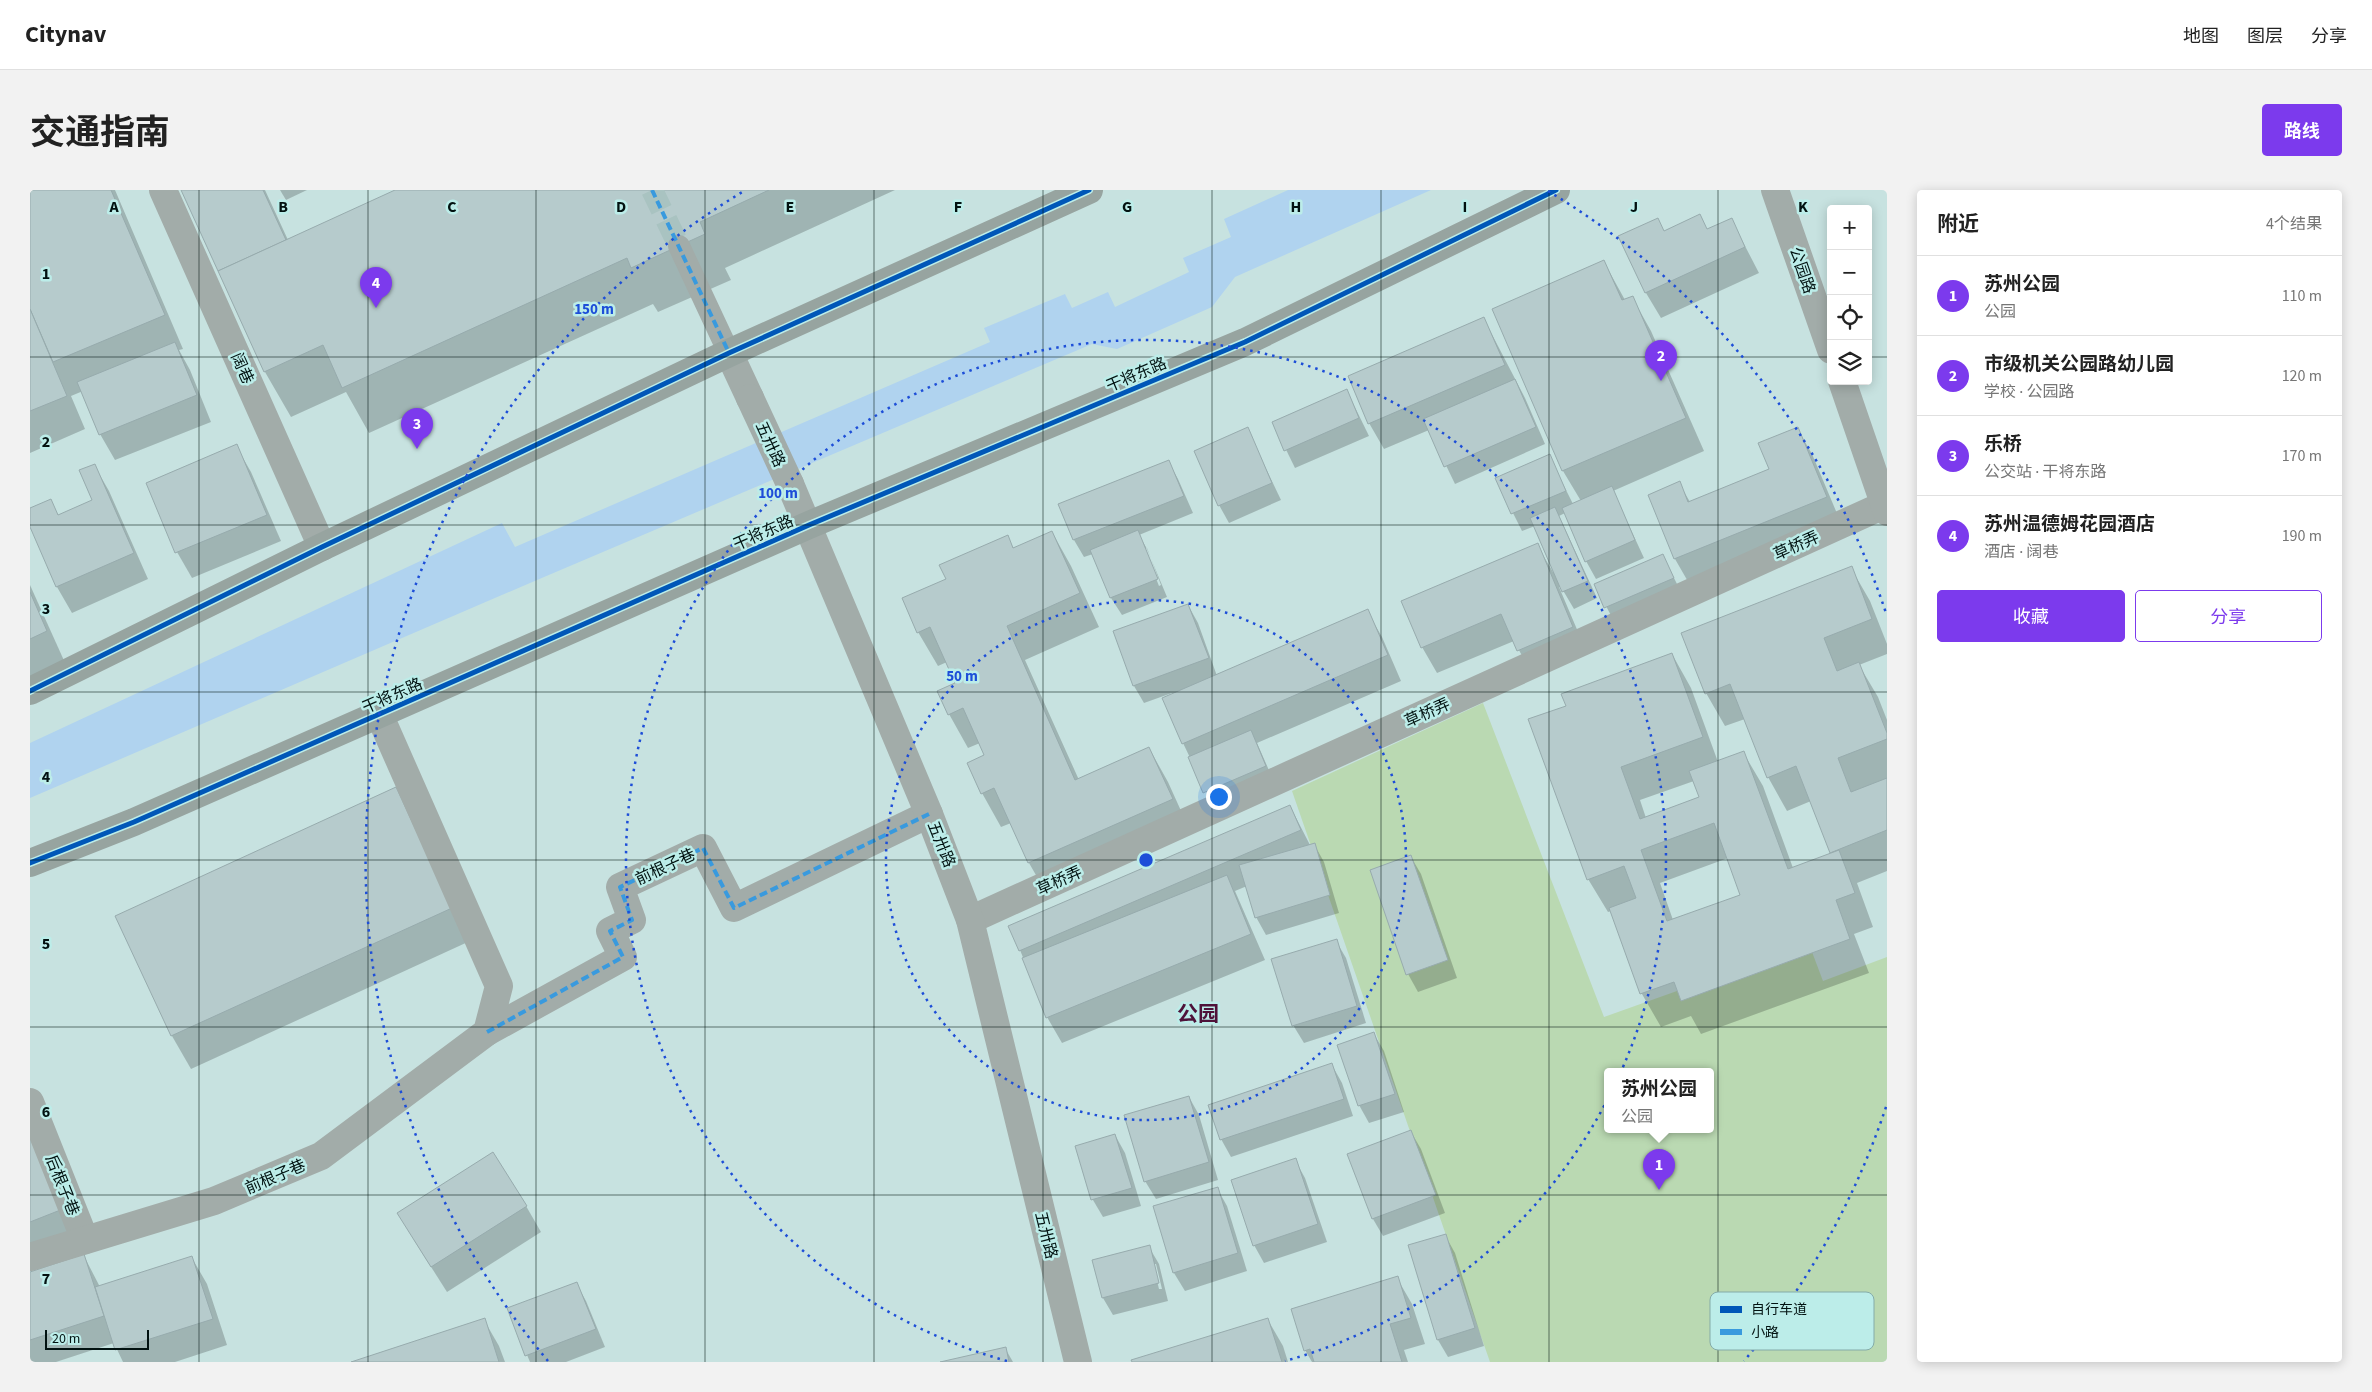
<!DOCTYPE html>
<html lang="zh">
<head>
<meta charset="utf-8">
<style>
	:root { --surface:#fff; --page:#f2f2f2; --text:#222; --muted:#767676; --line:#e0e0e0; --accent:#7c3aed }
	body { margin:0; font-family:"Source Sans 3","Noto Sans SC",sans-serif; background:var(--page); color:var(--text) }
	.controls { position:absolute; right:15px; top:15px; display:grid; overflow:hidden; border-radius:5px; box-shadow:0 2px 12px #0003 }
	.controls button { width:45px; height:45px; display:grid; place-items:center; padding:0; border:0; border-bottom:1px solid var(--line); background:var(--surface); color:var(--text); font:25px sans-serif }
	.scale { position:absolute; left:15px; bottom:12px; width:104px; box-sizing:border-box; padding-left:5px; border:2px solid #021211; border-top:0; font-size:14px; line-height:18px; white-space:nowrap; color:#021211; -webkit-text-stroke:4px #bcede9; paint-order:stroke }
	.you { position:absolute; left:1188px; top:606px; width:18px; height:18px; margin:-12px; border:4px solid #fff; border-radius:50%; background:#1a73e8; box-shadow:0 0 0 8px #1a73e833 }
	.badge { display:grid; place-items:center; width:32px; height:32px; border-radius:50%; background:var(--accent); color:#fff; font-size:16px; font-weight:700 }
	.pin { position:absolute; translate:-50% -41px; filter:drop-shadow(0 1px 2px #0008) }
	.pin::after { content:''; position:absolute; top:26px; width:18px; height:15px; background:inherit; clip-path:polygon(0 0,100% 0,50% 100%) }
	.popup { position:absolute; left:1574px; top:878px; width:110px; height:65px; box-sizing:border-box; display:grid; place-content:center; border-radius:5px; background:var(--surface); filter:drop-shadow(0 1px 4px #0005); font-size:16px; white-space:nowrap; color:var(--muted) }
	.popup b { font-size:19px; color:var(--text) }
	.popup::after { content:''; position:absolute; left:50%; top:100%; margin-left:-10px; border:10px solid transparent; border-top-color:var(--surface) }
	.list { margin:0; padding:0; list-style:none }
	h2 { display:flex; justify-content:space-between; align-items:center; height:65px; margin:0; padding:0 20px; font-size:21px }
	h2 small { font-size:16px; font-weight:400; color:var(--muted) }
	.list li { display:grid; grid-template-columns:32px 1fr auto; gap:15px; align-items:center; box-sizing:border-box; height:80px; padding:0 20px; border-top:1px solid var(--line) }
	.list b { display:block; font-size:19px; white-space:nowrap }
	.list p { margin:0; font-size:16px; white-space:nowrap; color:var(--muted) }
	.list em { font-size:16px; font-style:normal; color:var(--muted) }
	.actions { display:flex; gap:10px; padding:15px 20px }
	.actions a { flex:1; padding:11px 0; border:1px solid var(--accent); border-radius:5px; text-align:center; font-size:18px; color:var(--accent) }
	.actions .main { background:var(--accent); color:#fff }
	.icon { flex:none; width:28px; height:28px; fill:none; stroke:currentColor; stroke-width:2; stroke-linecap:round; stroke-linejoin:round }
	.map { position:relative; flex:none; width:1857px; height:1172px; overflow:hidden; border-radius:5px }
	header { display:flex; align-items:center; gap:30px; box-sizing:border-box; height:70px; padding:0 25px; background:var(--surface); border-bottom:1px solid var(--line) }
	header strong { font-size:24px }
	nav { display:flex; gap:28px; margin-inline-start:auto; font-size:18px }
	.intro { display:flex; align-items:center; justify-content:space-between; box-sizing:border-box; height:120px; padding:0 30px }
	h1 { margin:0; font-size:35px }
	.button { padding:12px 22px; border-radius:5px; background:var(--accent); color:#fff; font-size:18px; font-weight:700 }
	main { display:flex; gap:30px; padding:0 30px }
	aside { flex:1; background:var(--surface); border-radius:5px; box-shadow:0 2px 12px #0003 }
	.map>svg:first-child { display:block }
	.green { fill:#bad9b2; fill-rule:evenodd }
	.water { fill:#b0d3ef }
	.shadow { fill:#0003; fill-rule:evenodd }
	.building { fill:#b6cbcc; stroke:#97abad; fill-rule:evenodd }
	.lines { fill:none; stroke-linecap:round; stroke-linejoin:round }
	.pedestrian-tunnel { stroke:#a9c3c1; stroke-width:22; stroke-dasharray:22 11; stroke-linecap:butt }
	.pedestrian { stroke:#a2aca9; stroke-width:22 }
	.minor { stroke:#a2aca9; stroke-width:28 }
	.tertiary { stroke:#a2aca9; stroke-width:28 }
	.primary { stroke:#97a4a0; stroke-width:28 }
	.tertiary-bridge { stroke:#a2aca9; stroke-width:28 }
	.quiet { stroke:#399ade; stroke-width:4; stroke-dasharray:8 4; stroke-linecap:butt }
	.cycleway-casing { stroke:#bcede9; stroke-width:8 }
	.cycleway { stroke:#0057b8; stroke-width:5 }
	.grid { fill:none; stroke:#021211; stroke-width:1; stroke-opacity:0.55 }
	.ring { fill:none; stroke:#1d4ed8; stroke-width:2.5; stroke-dasharray:2.5 5 }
	.labels { text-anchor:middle; stroke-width:5; stroke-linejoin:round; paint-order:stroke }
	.street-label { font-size:16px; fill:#021211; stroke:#bcede9 }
	.district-label { font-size:21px; font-weight:bold; fill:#4e133a; stroke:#bcede9 }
	.key { fill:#bcede9; stroke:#84aba8; stroke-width:1 }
	.key-label { font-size:14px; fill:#021211 }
	.grid-label { font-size:16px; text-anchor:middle; font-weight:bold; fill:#021211; stroke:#bcede9; stroke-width:5; stroke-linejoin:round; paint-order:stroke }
	.centre { fill:#1d4ed8; stroke:#bcede9; stroke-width:2.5 }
	.ring-label { font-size:15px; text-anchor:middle; font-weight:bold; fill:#1d4ed8; stroke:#bcede9; stroke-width:5; stroke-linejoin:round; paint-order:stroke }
</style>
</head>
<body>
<header>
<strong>Citynav</strong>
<nav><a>地图</a><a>图层</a><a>分享</a></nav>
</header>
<div class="intro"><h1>交通指南</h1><a class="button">路线</a></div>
<main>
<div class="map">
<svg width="1857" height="1172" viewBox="0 0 1857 1172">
	<rect width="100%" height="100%" fill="#c7e2e0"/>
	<path class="green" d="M1453 513 1574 827 1779 754 1793 791 1857 767V1172H1460L1262 601ZM1578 881H1680V939H1578Z"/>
	<path class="water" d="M1258 0H1401L1205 87 1182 117 1087 159 1062 154 500 393 0 608V553L472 333 485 357 960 152 954 138 1035 104 1042 118 1078 102 1085 117 1159 82 1153 68 1201 47 1194 29Z"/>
	<g class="shadow">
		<path d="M0 0H85L153 159 149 160 160 180 181 232 85 270 70 244 53 201 41 206 55 239 0 263Z"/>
		<path d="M152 0H235L258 50 368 0H865L695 78 701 90 628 122 623 114 339 243 316 202 261 227 235 182Z"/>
		<path d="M250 0H277L256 10Z"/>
		<path d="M1701 29 1729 83 1631 128 1616 103 1590 47 1678 40Z"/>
		<path d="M1574 72 1595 110 1602 107 1621 141 1674 261 1583 301 1614 368 1566 389 1556 371 1535 323 1529 326 1567 408 1544 419 1531 397H1529L1557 463 1503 486 1484 451 1407 483 1392 457 1507 355 1523 382H1525L1505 336 1492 341 1466 289 1519 266 1543 314 1551 311 1533 281 1463 119Z"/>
		<path d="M1454 129 1495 208 1515 254 1425 294 1399 240 1354 259 1339 233Z"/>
		<path d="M1317 201 1339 246 1265 278 1243 233Z"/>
		<path d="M1767 238 1782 264 1811 333 1660 395 1645 369 1619 305 1649 293 1660 312 1740 280Z"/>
		<path d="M1217 239 1251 310 1199 333 1189 315Z"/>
		<path d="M206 256 221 282 251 351 162 388 147 362 118 294Z"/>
		<path d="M1138 271 1148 289 1163 323 1109 345 1117 359 1137 407 1092 425 1081 408 1063 364 1054 367 1044 350 1030 315ZM1114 358H1117L1131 395 1129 396Z"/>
		<path d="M64 275 79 301 118 389 42 423 27 397 0 334V320L20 311 29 326 64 311Z"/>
		<path d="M1022 342 1041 376 1069 437 995 470 1049 590 1119 558 1138 592 1161 643 1018 706 999 673 981 633 971 637 952 603 956 566 950 553 938 558 919 524 926 493 917 472 908 476 888 442 917 390 977 347 984 359Z"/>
		<path d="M1633 366 1653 406 1586 435 1565 395Z"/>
		<path d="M1821 378 1840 411 1857 454V464L1829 475 1848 507 1857 530V681L1827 693 1843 737 1824 744 1839 783 1671 844 1661 826 1631 837 1612 804 1581 721 1578 722 1558 689 1537 516 1642 464 1661 498 1688 572 1713 562 1733 596 1763 678 1802 664 1781 611 1757 621 1738 587 1715 529 1695 536 1676 503ZM1664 591 1671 608 1616 628 1610 610ZM1698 668 1711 706 1643 730 1630 693Z"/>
		<path d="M0 395 36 475 0 490Z"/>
		<path d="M1158 415 1168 433 1187 486 1337 421 1352 447 1371 491 1227 553 1245 594 1185 620 1153 553 1142 503 1114 513 1104 496Z"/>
		<path d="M1260 616 1280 655 1284 654 1294 672 1309 723 1236 745 1226 727 1217 696 1205 701 1235 770 1032 853 1017 827 990 760Z"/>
		<path d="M385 632 440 751 161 879 142 846 87 727Z"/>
		<path d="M1381 667 1391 684 1427 788 1388 802 1378 784Z"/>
		<path d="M1306 751 1316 768 1336 833 1274 853 1263 835Z"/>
		<path d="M1344 844 1354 861 1374 922 1339 933 1329 915Z"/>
		<path d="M1302 875 1312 893 1323 926 1201 967 1191 949Z"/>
		<path d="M1159 907 1169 925 1188 990 1126 1009 1115 991Z"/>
		<path d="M0 915 56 1051 0 1073Z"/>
		<path d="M1381 942 1391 959 1415 1023 1353 1046 1343 1029 1319 965Z"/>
		<path d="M1085 945 1095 963 1111 1016 1073 1027 1063 1010 1046 957Z"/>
		<path d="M1265 970 1275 988 1297 1052 1234 1073 1224 1055Z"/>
		<path d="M1187 998 1197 1016 1217 1081 1155 1101 1144 1083 1125 1017Z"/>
		<path d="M496 1016 511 1042 417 1102 384 1050Z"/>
		<path d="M1415 1045 1425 1063 1454 1156 1418 1167 1408 1150Z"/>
		<path d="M1119 1057 1129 1074 1138 1111 1083 1125 1073 1108ZM1123 1074H1126L1132 1099H1129Z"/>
		<path d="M54 1066 70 1097 162 1068 177 1094 197 1155 145 1172H93L84 1153 26 1172H0V1084Z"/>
		<path d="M1367 1088 1382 1114 1395 1154 1374 1160 1378 1172H1282L1275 1160Z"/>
		<path d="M546 1093 556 1111 575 1157 536 1172H500L478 1119Z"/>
		<path d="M454 1130 469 1156 475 1172H325Z"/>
		<path d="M1238 1130 1253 1156 1258 1172H1103Z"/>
		<path d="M975 1158 983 1172H915Z"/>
	</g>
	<g class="building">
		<path d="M0 0H81L135 125 23 172 0 119Z"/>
		<path d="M151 0H233L256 50 188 81Z"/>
		<path d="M365 0H739L670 32 675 44 601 78 597 68 312 198 293 155 234 182 188 81Z"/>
		<path d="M1670 24 1677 39 1702 28 1715 57 1615 103 1588 46 1628 28 1634 41Z"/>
		<path d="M1574 70 1592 110 1603 106 1656 228 1532 281 1462 119Z"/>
		<path d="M0 119 37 206 0 221Z"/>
		<path d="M1454 127 1475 175 1338 234 1318 186Z"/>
		<path d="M145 152 167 205 69 245 47 192Z"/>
		<path d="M1485 189 1506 237 1414 277 1393 229Z"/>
		<path d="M1317 199 1329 228 1254 261 1242 232Z"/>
		<path d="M1218 237 1242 293 1188 316 1164 261Z"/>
		<path d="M1768 237 1797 307 1644 369 1618 305 1650 291 1658 312 1739 279 1728 253Z"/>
		<path d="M207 254 237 325 145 363 116 293Z"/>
		<path d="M1520 264 1536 301 1481 324 1465 288Z"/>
		<path d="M1139 270 1154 306 1043 350 1028 314Z"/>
		<path d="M65 274 104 363 26 397 0 337V318L21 309 28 325 62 310 49 280Z"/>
		<path d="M1582 296 1605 350 1555 372 1532 318Z"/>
		<path d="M1525 317 1558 391 1532 402 1500 328Z"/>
		<path d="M1108 340 1128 389 1080 408 1060 360Z"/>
		<path d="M1022 341 1050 403 977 436 1045 590 1119 557 1143 609 998 673 964 598 951 604 937 573 954 565 933 518 918 525 907 501 925 493 900 437 887 443 872 408 916 389 909 375 978 345 983 358Z"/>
		<path d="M1508 353 1543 437 1487 461 1471 424 1391 458 1371 411Z"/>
		<path d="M1633 364 1644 388 1574 418 1564 394Z"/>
		<path d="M1822 376 1842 429 1794 448 1807 481 1829 472 1857 543V549L1808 568 1821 602 1857 588V640L1800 663 1766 576 1737 588 1700 494 1675 504 1651 443Z"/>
		<path d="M0 402 17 441 0 449Z"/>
		<path d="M1158 414 1179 468 1103 496 1083 441Z"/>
		<path d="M1338 419 1358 465 1152 554 1132 508Z"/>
		<path d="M1642 463 1673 547 1591 577 1610 629 1669 607 1659 581 1714 561 1758 679 1809 660 1825 703 1806 710 1820 749 1651 811 1644 792 1610 804 1579 718 1606 708 1594 676 1557 690 1498 529 1536 516 1531 504ZM1684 633 1710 705 1637 731 1611 660Z"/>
		<path d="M1221 540 1236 576 1173 603 1158 567Z"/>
		<path d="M366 597 422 718 141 846 85 726Z"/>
		<path d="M1260 615 1271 640 989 761 978 736Z"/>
		<path d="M1285 653 1300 705 1225 728 1209 675Z"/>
		<path d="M1381 665 1418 770 1376 785 1340 680Z"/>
		<path d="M1197 685 1221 744 1016 828 992 768Z"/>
		<path d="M1307 749 1327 816 1262 836 1241 769Z"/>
		<path d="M1344 842 1365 904 1328 916 1307 855Z"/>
		<path d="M1302 873 1314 909 1190 950 1178 915Z"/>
		<path d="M1159 906 1179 972 1114 992 1094 925Z"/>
		<path d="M0 926 38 1017 0 1032Z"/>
		<path d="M1381 940 1406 1005 1342 1029 1317 964Z"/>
		<path d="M1085 944 1102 998 1061 1010 1045 956Z"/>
		<path d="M463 962 497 1016 401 1077 367 1023Z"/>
		<path d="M1266 968 1288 1034 1223 1056 1201 990Z"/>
		<path d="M1188 997 1208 1063 1143 1083 1123 1016Z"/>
		<path d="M1416 1044 1445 1138 1407 1150 1378 1055Z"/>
		<path d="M1120 1055 1129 1093 1072 1108 1062 1070Z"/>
		<path d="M54 1064 74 1126 0 1150V1082Z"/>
		<path d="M162 1066 183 1129 85 1160 65 1097Z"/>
		<path d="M1368 1086 1381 1128 1360 1134 1372 1172H1284L1280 1159 1274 1161 1261 1119Z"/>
		<path d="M547 1092 566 1139 495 1166 477 1118Z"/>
		<path d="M455 1128 469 1172H321Z"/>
		<path d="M1238 1128 1252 1172H1102L1101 1170Z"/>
		<path d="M976 1157 979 1172H910Z"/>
	</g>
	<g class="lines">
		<path class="pedestrian-tunnel" d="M622 0 649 56"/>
		<path class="pedestrian" d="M649 56 699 163"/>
		<g class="minor">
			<path d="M133 0 292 357"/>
			<path d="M940 730 1854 315"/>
			<path d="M457 842 593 767 580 741 602 730 590 697 673 658 704 718 899 624"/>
			<path d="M0 912 55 1050"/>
			<path d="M0 1067 184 1011 291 966 457 842 469 796 349 524"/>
		</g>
		<g class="tertiary">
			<path d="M1745 0 1801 160"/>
			<path d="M699 163 720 208"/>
			<path d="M1812 191 1857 322"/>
			<path d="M760 294 899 624 940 730 1048 1172"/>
		</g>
		<g class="primary">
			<path d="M0 501 292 357 699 163 1059 0"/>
			<path d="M0 673 104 632 779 335 1215 152 1526 0"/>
		</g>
		<path class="tertiary-bridge" d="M720 208 760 294"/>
		<g class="quiet">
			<path d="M622 0 699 163"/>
			<path d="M457 842 593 767 580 741 602 730 590 697 673 658 704 718 899 624"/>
		</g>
		<g class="cycleway-casing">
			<g id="cycleway">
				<path d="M0 501 292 357 699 163 1059 0"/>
				<path d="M0 673 104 632 779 335 1215 152 1526 0"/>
			</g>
		</g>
		<use href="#cycleway" class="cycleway"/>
	</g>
	<path class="grid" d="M169 0V1172M338 0V1172M506 0V1172M675 0V1172M844 0V1172M1013 0V1172M1182 0V1172M1351 0V1172M1519 0V1172M1688 0V1172M0 167H1801M1838 167H1857M0 335H1857M0 502H1857M0 670H1857M0 837H1857M0 1005H1857"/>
	<g class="ring">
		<circle cx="1116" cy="670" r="260"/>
		<path d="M977 1171A520 520 0 1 1 1255 1171"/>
		<path d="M1856 917A780 780 0 0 1 1714 1171M518 1171A780 780 0 0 1 714 1M1518 1A780 780 0 0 1 1856 423"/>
	</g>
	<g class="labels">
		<g class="street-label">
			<text transform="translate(1773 80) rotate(71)" y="6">公园路</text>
			<text transform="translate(213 178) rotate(66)" y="6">阔巷</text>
			<text transform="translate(1106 184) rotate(-23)" y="6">干将东路</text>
			<text transform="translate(741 254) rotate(65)" y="6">五卅路</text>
			<text transform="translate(733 342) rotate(-24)" y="6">干将东路</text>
			<text transform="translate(1766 355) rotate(-24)" y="6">草桥弄</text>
			<text transform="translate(362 505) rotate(-24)" y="6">干将东路</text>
			<text transform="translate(1397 522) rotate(-24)" y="6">草桥弄</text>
			<text transform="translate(912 654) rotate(68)" y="6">五卅路</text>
			<text transform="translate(635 676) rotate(-25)" y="6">前根子巷</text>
			<text transform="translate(1029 690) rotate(-24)" y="6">草桥弄</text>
			<text transform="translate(245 986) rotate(-23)" y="6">前根子巷</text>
			<text transform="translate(33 995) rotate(68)" y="6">后根子巷</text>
			<text transform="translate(1017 1045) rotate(76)" y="6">五卅路</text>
		</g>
		<g class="district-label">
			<text x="1168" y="831">公园</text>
		</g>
	</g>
	<rect x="1680" y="1102" width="164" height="58" rx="8" class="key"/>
	<rect x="1690" y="1116" width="22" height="7" fill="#0057b8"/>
	<rect x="1690" y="1139" width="22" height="6" fill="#399ade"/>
	<g class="key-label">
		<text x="1721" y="1124">自行车道</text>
		<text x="1721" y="1147">小路</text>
	</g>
	<g class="grid-label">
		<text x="84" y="22">A</text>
		<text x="253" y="22">B</text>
		<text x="422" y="22">C</text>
		<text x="591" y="22">D</text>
		<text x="760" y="22">E</text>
		<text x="928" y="22">F</text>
		<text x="1097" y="22">G</text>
		<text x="1266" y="22">H</text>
		<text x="1435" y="22">I</text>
		<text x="1604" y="22">J</text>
		<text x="1773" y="22">K</text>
		<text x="16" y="89">1</text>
		<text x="16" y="257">2</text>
		<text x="16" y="424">3</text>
		<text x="16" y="592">4</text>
		<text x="16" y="759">5</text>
		<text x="16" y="927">6</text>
		<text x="16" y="1094">7</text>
	</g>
	<circle cx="1116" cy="670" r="8" class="centre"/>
	<g class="ring-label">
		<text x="564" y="124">150 m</text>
		<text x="748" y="308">100 m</text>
		<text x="932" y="491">50 m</text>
	</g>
</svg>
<div class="controls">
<button>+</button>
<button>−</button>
<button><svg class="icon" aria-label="locate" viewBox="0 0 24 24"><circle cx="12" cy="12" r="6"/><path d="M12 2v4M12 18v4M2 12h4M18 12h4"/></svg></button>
<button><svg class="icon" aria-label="layers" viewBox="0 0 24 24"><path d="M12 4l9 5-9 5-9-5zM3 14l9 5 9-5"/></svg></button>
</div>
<div class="scale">20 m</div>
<div class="you"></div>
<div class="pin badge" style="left:1629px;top:1000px">1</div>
<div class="popup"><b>苏州公园</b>公园</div>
<div class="pin badge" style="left:1631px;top:191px">2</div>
<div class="pin badge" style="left:387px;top:259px">3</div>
<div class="pin badge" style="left:346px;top:118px">4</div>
</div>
<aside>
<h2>附近<small>4个结果</small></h2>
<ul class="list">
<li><span class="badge">1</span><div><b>苏州公园</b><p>公园</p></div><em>110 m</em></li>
<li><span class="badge">2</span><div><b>市级机关公园路幼儿园</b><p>学校 · 公园路</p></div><em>120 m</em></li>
<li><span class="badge">3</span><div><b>乐桥</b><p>公交站 · 干将东路</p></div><em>170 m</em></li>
<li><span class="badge">4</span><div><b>苏州温德姆花园酒店</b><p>酒店 · 阔巷</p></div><em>190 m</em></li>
</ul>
<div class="actions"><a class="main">收藏</a><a>分享</a></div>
</aside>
</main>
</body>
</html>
